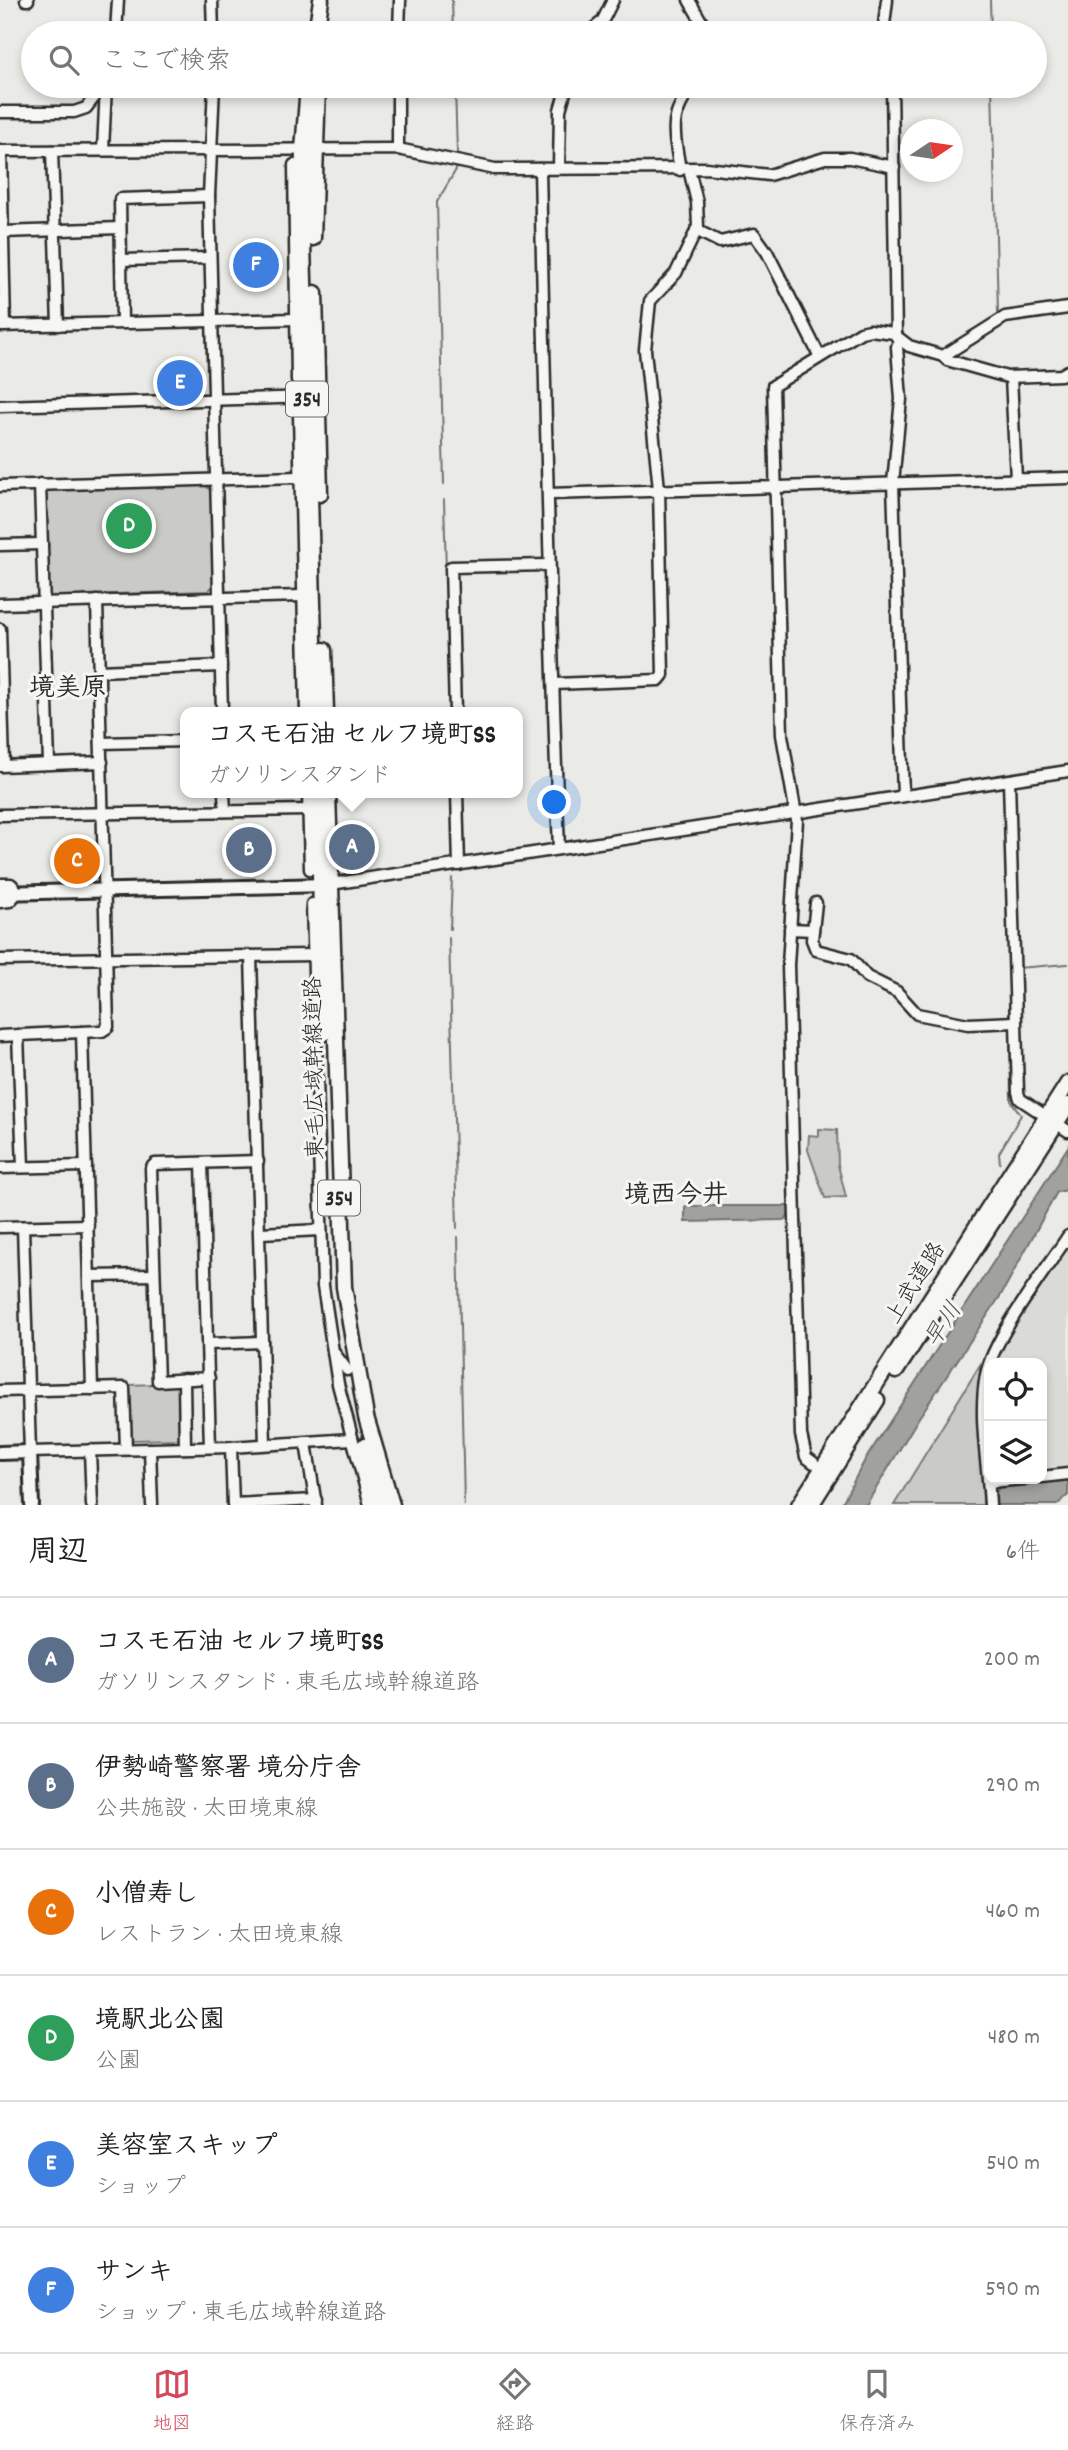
<!DOCTYPE html>
<html lang="ja">
<head>
<meta charset="utf-8">
<style>
	:root { --surface:#fff; --page:#f6f6f6; --text:#222; --muted:#767676; --line:#e0e0e0; --accent:#d1495b }
	body { margin:0; font-family:Dekko,"Klee One",sans-serif; background:var(--page); color:var(--text) }
	.controls { position:absolute; right:21px; bottom:21px; display:grid; overflow:hidden; border-radius:14px; box-shadow:0 4px 10px #0003 }
	.controls button { width:63px; height:63px; display:grid; place-items:center; padding:0; border:0; border-bottom:2px solid var(--line); background:var(--surface); color:var(--text); font:35px sans-serif }
	.compass { position:absolute; left:900px; top:119px; width:63px; height:63px; border-radius:50%; background:var(--surface); box-shadow:0 4px 10px #0003; rotate:77deg }
	.you { position:absolute; left:555px; top:803px; width:24px; height:24px; margin:-18px; border:5px solid #fff; border-radius:50%; background:#1a73e8; box-shadow:0 0 0 10px #1a73e833 }
	.badge { display:grid; place-items:center; width:46px; height:46px; border-radius:50%; background:var(--accent); color:#fff; font-size:23px; font-weight:700 }
	.pin { position:absolute; translate:-50% -50%; border:4px solid #fff; box-shadow:0 2px 7px #0006 }
	.popup { position:absolute; left:180px; top:707px; width:343px; height:91px; box-sizing:border-box; display:grid; place-content:center; border-radius:14px; background:var(--surface); filter:drop-shadow(0 2px 5px #0005); font-size:23px; white-space:nowrap; color:var(--muted) }
	.popup b { font-size:26px; color:var(--text) }
	.popup::after { content:''; position:absolute; left:50%; top:100%; margin-left:-14px; border:14px solid transparent; border-top-color:var(--surface) }
	.list { margin:0; padding:0; list-style:none }
	h2 { display:flex; justify-content:space-between; align-items:center; height:91px; margin:0; padding:0 28px; font-size:30px }
	h2 small { font-size:23px; font-weight:400; color:var(--muted) }
	.list li { display:grid; grid-template-columns:46px 1fr auto; gap:21px; align-items:center; box-sizing:border-box; height:126px; padding:0 28px; border-top:2px solid var(--line) }
	.list b { display:block; font-size:26px; white-space:nowrap }
	.list p { margin:0; font-size:23px; white-space:nowrap; color:var(--muted) }
	.list em { font-size:23px; font-style:normal; color:var(--muted) }
	.icon { flex:none; width:38px; height:38px; fill:none; stroke:currentColor; stroke-width:2; stroke-linecap:round; stroke-linejoin:round }
	.map { position:relative; flex:none; width:1068px; height:1505px; overflow:hidden }
	.search { position:absolute; background:var(--surface); box-shadow:0 4px 10px #0003; left:21px; right:21px; top:21px; height:77px; display:flex; align-items:center; gap:18px; box-sizing:border-box; padding:0 24px; border-radius:38px; color:var(--muted); font-size:26px }
	.sheet { height:847px; background:var(--surface) }
	nav { display:flex; justify-content:space-around; align-items:center; box-sizing:border-box; height:98px; border-top:2px solid var(--line); background:var(--surface); font-size:19px; color:var(--muted) }
	nav a { display:grid; justify-items:center; gap:4px }
	nav .on { color:var(--accent) }
	.map>svg:first-child { display:block }
	.built { fill:#dadad6 }
	.green { fill:#cacac7; stroke:#7a7a79; stroke-width:2 }
	.water { fill:#a1a19e; stroke:#727270; stroke-width:2 }
	.lines { fill:none; stroke-linecap:round; stroke-linejoin:round }
	.stream { stroke:#727270; stroke-width:2 }
	.minor-casing { stroke:#2b2b2b; stroke-width:15 }
	.major-casing { stroke:#2b2b2b; stroke-width:18 }
	.highway-casing { stroke:#2b2b2b; stroke-width:19 }
	.minor { stroke:#f6f6f2; stroke-width:10 }
	.major { stroke:#f6f6f2; stroke-width:12 }
	.highway { stroke:#f6f6f2; stroke-width:14 }
	.labels { text-anchor:middle; stroke-width:6; stroke-linejoin:round; paint-order:stroke }
	.shield { fill:#f6f6f2; stroke:#686867; stroke-width:2 }
	.shield-label { font-size:21px; font-weight:bold; fill:#2b2b2b }
	.street-label { font-size:23px; fill:#2b2b2b; stroke:#f6f6f2 }
	.water-label { font-size:24px; font-style:italic; fill:#545453; stroke:#f6f6f2 }
	.quarter-label { font-size:26px; font-weight:bold; fill:#2b2b2b; stroke:#f6f6f2 }
</style>
</head>
<body>
<div class="map">
<svg width="1068" height="1505" viewBox="0 0 1068 1505">
	<rect width="100%" height="100%" fill="#eaeae6"/>
	<filter id="ink" filterUnits="userSpaceOnUse"><feTurbulence type="fractalNoise" baseFrequency=".0143" numOctaves="2"/><feDisplacementMap in="SourceGraphic" scale="14" xChannelSelector="R" yChannelSelector="G"/><feConvolveMatrix kernelMatrix="1 2 1 2 8 2 1 2 1" color-interpolation-filters="sRGB"/></filter>
	<g filter="url(#ink)">
		<path class="built" d="M1068 1242V1469L1042 1471V1363H995L998 1352Z"/>
		<g class="green">
			<path d="M205 485 211 491 213 585 208 591 84 595V598L47 597 46 490Z"/>
			<path d="M819 1129 837 1130 838 1165 846 1197 825 1198 808 1150 809 1135 819 1136Z"/>
			<path d="M980 1365 983 1505H894Z"/>
			<path d="M180 1383V1439L130 1440 129 1385Z"/>
		</g>
		<g class="water">
			<path d="M1068 1147V1190L1057 1192 1001 1295 918 1419 866 1505H841L865 1460Z"/>
			<path d="M790 1206V1214L784 1220 685 1222V1207L687 1206Z"/>
			<path d="M1068 1479V1495L1057 1505H995V1494L1000 1486Z"/>
		</g>
		<g class="lines">
			<g class="stream">
				<path d="M452 0 453 33"/>
				<path d="M990 0 991 33"/>
				<path d="M455 86 457 153"/>
				<path d="M992 86 998 312"/>
				<path d="M444 484 437 202 457 168"/>
				<path d="M444 500 450 712"/>
				<path d="M452 793 453 853"/>
				<path d="M450 929 452 878"/>
				<path d="M449 938 457 1228"/>
				<path d="M1017 968 1068 964"/>
				<path d="M1009 979V1017"/>
				<path d="M1000 1163 999 1153 1021 1115 1011 1101 1010 1029"/>
				<path d="M458 1237 464 1505"/>
			</g>
			<g class="minor-casing">
				<g id="minor">
					<path d="M26 0H28"/>
					<path d="M212 0 213 33"/>
					<path d="M689 0 708 33"/>
					<path d="M116 33 118 0"/>
					<path d="M399 33 400 0"/>
					<path d="M588 33 602 22 613 0"/>
					<path d="M883 33 887 0"/>
					<path d="M214 86 209 196 222 712"/>
					<path d="M892 86 896 336 909 346 943 356 1005 317 1068 308"/>
					<path d="M0 112H74L86 108 103 86"/>
					<path d="M398 149V86"/>
					<path d="M103 150 106 86"/>
					<path d="M0 151 398 149 495 169 706 168 769 175 825 158H850L894 167"/>
					<path d="M1 151 5 326"/>
					<path d="M52 151 58 325"/>
					<path d="M294 165 297 381"/>
					<path d="M559 168 560 110 567 86"/>
					<path d="M540 169C545 396 550 622 559 849"/>
					<path d="M680 170C674 131 668 119 692 86"/>
					<path d="M696 230 720 242 754 234 767 252 819 355"/>
					<path d="M3 232 120 228"/>
					<path d="M121 260 210 258"/>
					<path d="M122 322 120 199 209 196"/>
					<path d="M0 326 295 319"/>
					<path d="M899 340 897 347 901 399 893 483 903 796"/>
					<path d="M943 356 947 360 1007 377 1061 375 1068 371"/>
					<path d="M1011 377 1016 479"/>
					<path d="M0 406 311 397"/>
					<path d="M299 416 306 712"/>
					<path d="M40 484 49 763"/>
					<path d="M0 486 299 477"/>
					<path d="M549 494 1068 478"/>
					<path d="M0 545 42 544"/>
					<path d="M0 604 302 596"/>
					<path d="M0 629 4 765"/>
					<path d="M99 671 221 666"/>
					<path d="M554 684 659 680 663 675 659 489 645 350 650 301 676 273 698 227 697 202 689 169"/>
					<path d="M455 712 451 567 548 565"/>
					<path d="M101 743 186 741"/>
					<path d="M1 766 102 762"/>
					<path d="M1009 781 1018 1092 1020 1099 1068 1131"/>
					<path d="M224 793 225 811"/>
					<path d="M308 793 310 869"/>
					<path d="M457 793 459 865"/>
					<path d="M0 815 308 810"/>
					<path d="M0 884H11L18 892 10 901 0 902"/>
					<path d="M331 884 1068 771"/>
					<path d="M816 903 812 940 816 950 851 959 867 977 897 992 917 1014 968 1024 1015 1022"/>
					<path d="M312 904 323 1286 338 1384 370 1505"/>
					<path d="M790 929 813 930"/>
					<path d="M251 956 265 1444"/>
					<path d="M0 960 312 955"/>
					<path d="M82 1032 92 1389"/>
					<path d="M18 1035 23 1167"/>
					<path d="M0 1036 102 1031 108 1027 97 601"/>
					<path d="M202 1163 210 1447"/>
					<path d="M0 1168 86 1166"/>
					<path d="M0 1227 88 1225"/>
					<path d="M23 1227 30 1452 231 1447 352 1439"/>
					<path d="M261 1233 320 1230"/>
					<path d="M89 1276 154 1275"/>
					<path d="M209 1344 262 1342"/>
					<path d="M335 1354 347 1370"/>
					<path d="M209 1378 158 1381 151 1168 155 1164 258 1161"/>
					<path d="M184 1379 185 1448"/>
					<path d="M0 1391 124 1388 126 1449"/>
					<path d="M306 1443 316 1505"/>
					<path d="M231 1447 233 1505"/>
					<path d="M150 1449 152 1505"/>
					<path d="M90 1450 92 1505"/>
					<path d="M814 1463 806 1457 801 1435 788 965 797 820 782 735 773 386 861 332 870 330 894 333"/>
					<path d="M1042 1477 1068 1474"/>
					<path d="M989 1482 1025 1479"/>
					<path d="M233 1504 316 1500"/>
					<path d="M990 1505C988 1464 978 1416 986 1375 993 1338 1046 1270 1068 1236"/>
				</g>
			</g>
			<g class="major-casing">
				<g id="major">
					<path d="M0 893 327 885"/>
					<path d="M0 1453 30 1452 32 1505"/>
				</g>
			</g>
			<g class="highway-casing">
				<g id="highway">
					<path d="M316 33 321 0"/>
					<path d="M308 86 303 150 302 208 316 712"/>
					<path d="M313 238 318 86"/>
					<path d="M315 293 320 494"/>
					<path d="M324 650 326 712"/>
					<path d="M318 793 324 1033"/>
					<path d="M328 793 344 1287 366 1417 392 1505"/>
					<path d="M896 1371 1068 1105"/>
					<path d="M364 1446 381 1505"/>
					<path d="M799 1505 1068 1083"/>
					<path d="M811 1505 877 1400"/>
				</g>
			</g>
			<use href="#minor" class="minor"/>
			<use href="#major" class="major"/>
			<use href="#highway" class="highway"/>
		</g>
	</g>
	<g class="labels">
		<g class="shield">
			<rect x="286" y="381.5" width="42" height="35" rx="5"/>
			<rect x="318" y="1180.5" width="42" height="35" rx="5"/>
		</g>
		<g class="shield-label">
			<text x="307" y="406">354</text>
			<text x="339" y="1205">354</text>
		</g>
		<g class="street-label">
			<text transform="translate(313 1068) rotate(-91)" y="8">東毛広域幹線道路</text>
			<text transform="translate(914 1282) rotate(-58)" y="8">上武道路</text>
		</g>
		<g class="water-label">
			<text transform="translate(942 1324) rotate(-57)" y="8">早川</text>
		</g>
		<g class="quarter-label">
			<text x="68" y="695">境美原</text>
			<text x="676" y="1202">境西今井</text>
		</g>
	</g>
</svg>
<div class="controls">
<button><svg class="icon" aria-label="locate" viewBox="0 0 24 24"><circle cx="12" cy="12" r="6"/><path d="M12 2v4M12 18v4M2 12h4M18 12h4"/></svg></button>
<button><svg class="icon" aria-label="layers" viewBox="0 0 24 24"><path d="M12 4l9 5-9 5-9-5zM3 14l9 5 9-5"/></svg></button>
</div>
<svg class="compass" viewBox="-18 -18 36 36"><path d="M0-13l5 13h-10z" fill="#e53935"/><path d="M0 13l5-13h-10z" fill="#767676"/></svg>
<div class="you"></div>
<div class="pin badge" style="left:352px;top:847px;background:#5c6f8a">A</div>
<div class="popup"><b>コスモ石油 セルフ境町SS</b>ガソリンスタンド</div>
<div class="pin badge" style="left:249px;top:850px;background:#5c6f8a">B</div>
<div class="pin badge" style="left:77px;top:861px;background:#e8710a">C</div>
<div class="pin badge" style="left:129px;top:526px;background:#2e9e5b">D</div>
<div class="pin badge" style="left:180px;top:383px;background:#3f7fe0">E</div>
<div class="pin badge" style="left:256px;top:265px;background:#3f7fe0">F</div>
<div class="search"><svg class="icon" aria-label="search" viewBox="0 0 24 24"><circle cx="10" cy="10" r="6"/><path d="M15 15l6 6"/></svg>ここで検索</div>
</div>
<section class="sheet">
<h2>周辺<small>6件</small></h2>
<ul class="list">
<li><span class="badge" style="background:#5c6f8a">A</span><div><b>コスモ石油 セルフ境町SS</b><p>ガソリンスタンド · 東毛広域幹線道路</p></div><em>200 m</em></li>
<li><span class="badge" style="background:#5c6f8a">B</span><div><b>伊勢崎警察署 境分庁舎</b><p>公共施設 · 太田境東線</p></div><em>290 m</em></li>
<li><span class="badge" style="background:#e8710a">C</span><div><b>小僧寿し</b><p>レストラン · 太田境東線</p></div><em>460 m</em></li>
<li><span class="badge" style="background:#2e9e5b">D</span><div><b>境駅北公園</b><p>公園</p></div><em>480 m</em></li>
<li><span class="badge" style="background:#3f7fe0">E</span><div><b>美容室スキップ</b><p>ショップ</p></div><em>540 m</em></li>
<li><span class="badge" style="background:#3f7fe0">F</span><div><b>サンキ</b><p>ショップ · 東毛広域幹線道路</p></div><em>590 m</em></li>
</ul>
</section>
<nav>
<a class="on"><svg class="icon" aria-label="map" viewBox="0 0 24 24"><path d="M3 6l6-2 6 2 6-2v14l-6 2-6-2-6 2zM9 4v14M15 6v14"/></svg>地図</a>
<a><svg class="icon" aria-label="directions" viewBox="0 0 24 24"><path d="M12 3l9 9-9 9-9-9zM9 14v-3h6M13 9l2 2-2 2"/></svg>経路</a>
<a><svg class="icon" aria-label="saved" viewBox="0 0 24 24"><path d="M7 4h10v16l-5-4-5 4z"/></svg>保存済み</a>
</nav>
</body>
</html>
